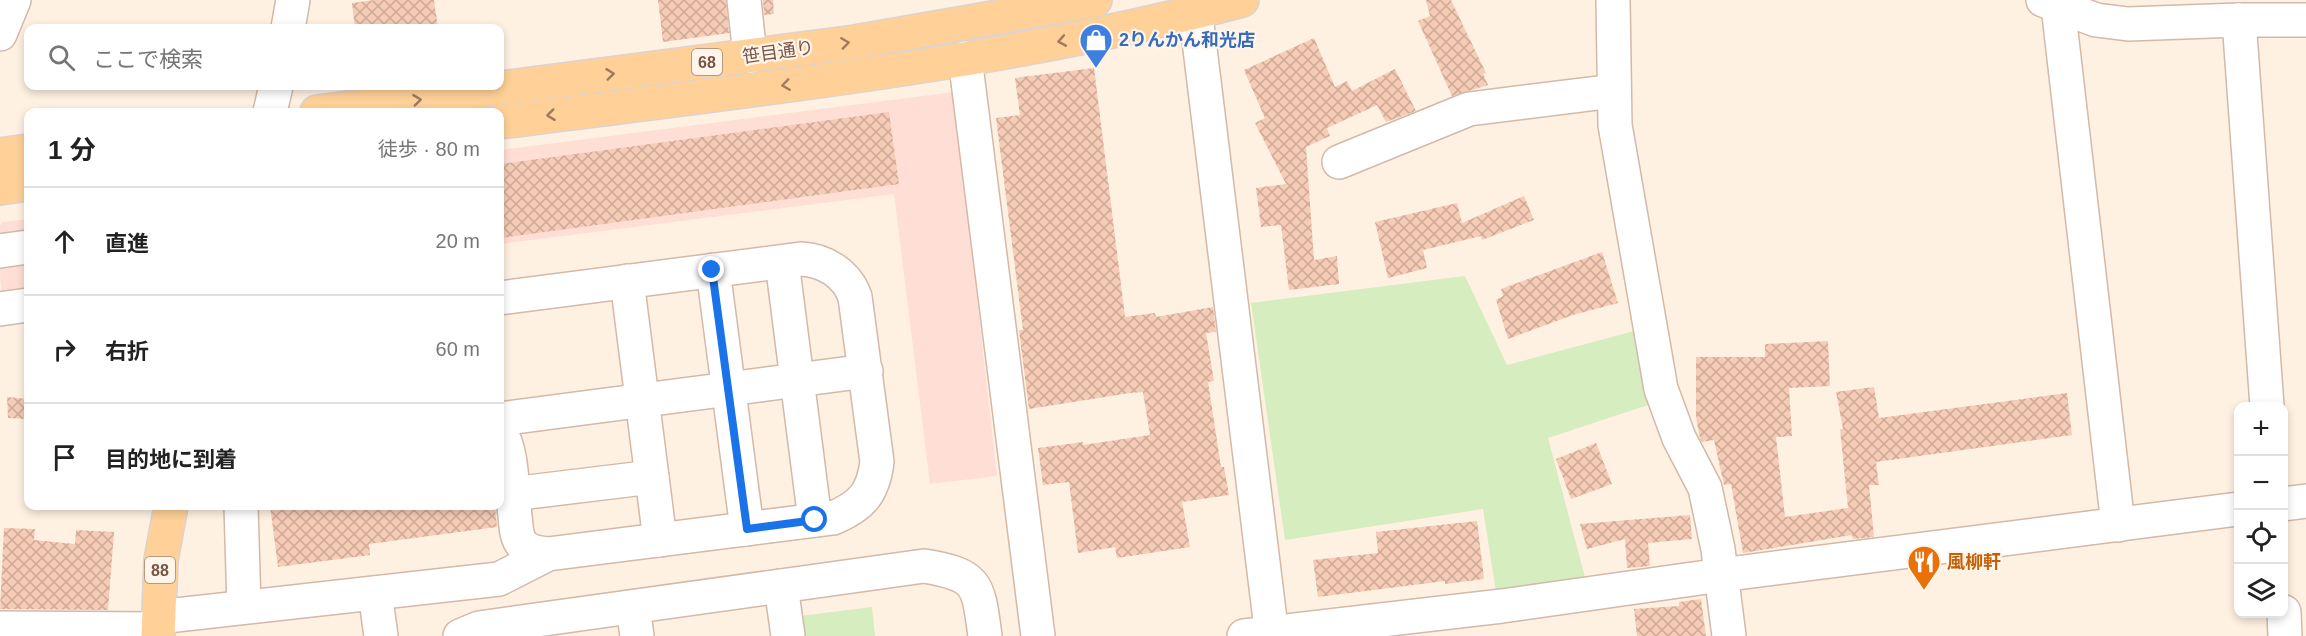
<!DOCTYPE html>
<html lang="ja">
<head>
<meta charset="utf-8">
<style>
	:root { --surface:#fff; --page:#f2f2f2; --text:#222; --muted:#767676; --line:#e0e0e0 }
	body { margin:0; font-family:Helvetica,"Noto Sans JP",sans-serif; background:var(--page); color:var(--text) }
	.controls { position:absolute; right:18px; bottom:18px; display:grid; overflow:hidden; border-radius:12px; box-shadow:0 3px 9px #0003 }
	.controls button { width:54px; height:54px; display:grid; place-items:center; padding:0; border:0; border-bottom:2px solid var(--line); background:var(--surface); color:var(--text); font:30px sans-serif }
	.stop { position:absolute; width:18px; height:18px; margin:-14px; border:4px solid #1a73e8; border-radius:50%; background:#fff }
	.stop.end { background:#1a73e8; border-color:#fff; box-shadow:0 2px 6px #0008 }
	.list { margin:0; padding:0; list-style:none }
	h2 { display:flex; justify-content:space-between; align-items:center; height:78px; margin:0; padding:0 24px; font-size:26px }
	h2 small { font-size:20px; font-weight:400; color:var(--muted) }
	.list li { display:grid; grid-template-columns:39px 1fr auto; gap:18px; align-items:center; box-sizing:border-box; height:108px; padding:0 24px; border-top:2px solid var(--line) }
	.list b { display:block; font-size:22px; white-space:nowrap }
	.list em { font-size:20px; font-style:normal; color:var(--muted) }
	.icon { flex:none; width:33px; height:33px; fill:none; stroke:currentColor; stroke-width:2; stroke-linecap:round; stroke-linejoin:round }
	.map { position:relative; flex:none; width:2306px; height:636px; overflow:hidden }
	.search { position:absolute; background:var(--surface); box-shadow:0 3px 9px #0003; left:24px; top:24px; width:480px; height:66px; display:flex; align-items:center; gap:15px; box-sizing:border-box; padding:0 21px; border-radius:12px; color:var(--muted); font-size:22px }
	.panel { position:absolute; background:var(--surface); box-shadow:0 3px 9px #0003; left:24px; top:108px; width:480px; height:402px; border-radius:12px }
	.map>svg:first-child { display:block }
	.commercial { fill:#ffdfd5 }
	.green { fill:#d5edbf }
	.building { fill:url(#building-cross-hatch) }
	.lines { fill:none; stroke-linecap:round; stroke-linejoin:round }
	.minor-casing { stroke:#d2b9aa; stroke-width:36 }
	.major-casing { stroke:#dcd3cf; stroke-width:36 }
	.minor { stroke:#fff; stroke-width:33 }
	.major { stroke:#ffd198; stroke-width:33 }
	.oneway { stroke:#a07a5f }
	.route { stroke:#1a73e8; stroke-width:8 }
	.labels { text-anchor:middle; stroke-width:4.5; stroke-linejoin:round; paint-order:stroke }
	.shield { fill:#fff5ea; stroke:#a08477; stroke-width:1.5 }
	.shield-label { font-size:16px; font-weight:bold; fill:#785446 }
	.shop-label { font-size:18px; font-weight:bold; fill:#366cbe; stroke:#fff5ea; text-anchor:start }
	.street-label { font-size:18px; fill:#785446; stroke:#fff5ea }
	.food-label { font-size:18px; font-weight:bold; fill:#c56008; stroke:#fff5ea; text-anchor:start }
</style>
</head>
<body>
<div class="map">
<svg width="2306" height="636" viewBox="0 0 2306 636">
	<defs>
		<pattern id="building-cross-hatch" width="8" height="8" patternUnits="userSpaceOnUse" patternTransform="scale(1.5)"><rect width="8" height="8" fill="#f6ccb7"/><path d="M0 0l8 8M0 8l8-8" fill="none" stroke="#cca897"/></pattern>
	</defs>
	<rect width="100%" height="100%" fill="#fef1e2"/>
	<g class="commercial">
		<path d="M954 92 997 476 930 484 894 194 500 244V150Z"/>
		<path d="M28 219V312L4 315 0 276V225L2 222Z"/>
	</g>
	<g class="green">
		<path d="M1465 276 1507 365 1634 331 1651 404 1548 438 1586 581 1497 598 1483 509 1285 540 1251 303Z"/>
		<path d="M872 607 875 636H802L800 616Z"/>
	</g>
	<g class="building">
		<path d="M374 0H434L438 28H355L352 3Z"/>
		<path d="M658 0H726L729 33 663 42Z"/>
		<path d="M763 0H773L774 14 764 15Z"/>
		<path d="M1426 0H1451L1486 73 1483 74 1488 85 1452 96 1418 21 1430 16Z"/>
		<path d="M1314 38 1335 87 1347 81 1352 91 1395 69 1416 111 1386 122 1377 105 1327 128 1330 136 1306 147 1314 260 1337 256 1339 284 1289 290 1281 225 1261 227 1256 188 1286 184 1255 123 1265 118 1244 70Z"/>
		<path d="M1094 68 1125 317 1155 313 1156 317 1213 307 1216 332 1206 333 1214 381 1208 382 1221 467H1224L1229 495 1182 502 1190 547 1117 558 1115 547 1078 553 1069 482 1043 485 1038 448 1083 442V445L1150 435 1143 392 1130 393 1029 409 1019 330H1023L996 118 1020 115 1015 78Z"/>
		<path d="M889 112 899 184 500 238V164Z"/>
		<path d="M1524 196 1534 220 1482 240 1481 236 1423 250 1427 268 1388 278 1375 222 1457 203 1462 223Z"/>
		<path d="M1602 252 1618 303 1573 315 1508 339 1496 300 1503 296 1501 289Z"/>
		<path d="M1828 341 1830 386 1789 388 1792 436 1776 437 1785 517 1848 508 1840 429H1843L1836 392 1874 387 1879 418 2067 393 2072 435 1876 462 1879 485H1869L1874 537 1853 539 1852 535 1743 553 1731 484 1724 485 1714 440 1702 442 1700 439 1696 417V357H1765V344Z"/>
		<path d="M7 397 28 399V419L8 418Z"/>
		<path d="M1596 443 1612 484 1571 499 1556 459Z"/>
		<path d="M270 506H495L497 527 369 544 370 555 278 567Z"/>
		<path d="M1690 515 1692 539 1648 543 1650 566 1627 568 1625 539 1587 549 1580 524Z"/>
		<path d="M1477 521 1484 579 1445 584V581L1318 597 1313 560 1378 553 1376 532Z"/>
		<path d="M4 528 35 529 34 540 75 544 76 530 114 532 108 610 0 609Z"/>
		<path d="M1701 599 1706 636H1637L1634 609 1679 606V602Z"/>
	</g>
	<g class="lines">
		<g class="minor-casing">
			<g id="minor">
				<path d="M744 0 750 56"/>
				<path d="M1194 0 1272 636"/>
				<path d="M1613 0 1615 125 1661 389 1679 438 1705 488 1718 549 1729 636"/>
				<path d="M2043 0 2096 20 2128 24 2239 20H2306"/>
				<path d="M2058 6 2118 525"/>
				<path d="M2239 20 2267 406"/>
				<path d="M288 28 293 0"/>
				<path d="M0 34 14 0"/>
				<path d="M965 58 1038 636"/>
				<path d="M270 112 276 86"/>
				<path d="M1339 162 1469 109 1614 91"/>
				<path d="M0 251 28 247"/>
				<path d="M782 262 815 520"/>
				<path d="M713 270 747 529"/>
				<path d="M627 281 660 540"/>
				<path d="M500 298 801 259C825 260 847 274 855 297L877 462C873 493 862 506 833 518L548 554C538 553 528 552 522 544 516 537 516 525 515 516 512 493 513 450 500 432"/>
				<path d="M0 309 28 305"/>
				<path d="M500 419 866 371"/>
				<path d="M512 494 652 477"/>
				<path d="M2284 504 2306 501"/>
				<path d="M241 506 244 607"/>
				<path d="M781 586 788 636"/>
				<path d="M375 593 381 636"/>
				<path d="M633 607 637 636"/>
				<path d="M2284 612 2285 636"/>
				<path d="M158 617 499 579 548 554"/>
				<path d="M0 628 158 629"/>
				<path d="M460 636 479 628 924 566C979 575 978 584 985 636"/>
				<path d="M1244 636 1502 606 1721 575 2238 509"/>
			</g>
		</g>
		<g class="major-casing">
			<g id="major">
				<path d="M317 112 855 42 1095 0"/>
				<path d="M500 122C748 90 1000 65 1242 0"/>
				<path d="M0 155 28 151"/>
				<path d="M0 188 28 184"/>
				<path d="M158 636 161 560 171 506"/>
			</g>
		</g>
		<use href="#minor" class="minor"/>
		<use href="#major" class="major"/>
	</g>
	<defs><path id="oneway-chevron" d="M-2-3.5L2.5 0L-2 3.5" fill="none" stroke-width="1.6" stroke-linecap="round" stroke-linejoin="round" transform="scale(1.5)"/></defs>
	<g class="oneway">
		<use href="#oneway-chevron" transform="translate(1062 41) rotate(170)"/>
		<use href="#oneway-chevron" transform="translate(845 43) rotate(-8)"/>
		<use href="#oneway-chevron" transform="translate(610 74) rotate(-7)"/>
		<use href="#oneway-chevron" transform="translate(786 85) rotate(172)"/>
		<use href="#oneway-chevron" transform="translate(417 100) rotate(-7)"/>
		<use href="#oneway-chevron" transform="translate(551 115) rotate(173)"/>
	</g>
	<g class="lines">
		<path class="route" d="M712 270 747 529 815 520"/>
	</g>
	<defs>
		<g id="shop-pin" transform="scale(1.725)"><path d="M0 17L-7.5 6A9.5 9.5 0 1 1 7.5 6Z" fill="#3f7fe0" stroke="#fff5ea"/><path d="M-5-2.5h2.3a2.7 3.5 0 0 1 5.4 0H5L5.5 6h-11ZM-1.5-2.5h3a1.5 2.3 0 0 0-3 0Z" fill="#fff"/></g>
		<g id="restaurant-pin" transform="scale(1.725)"><path d="M0 17L-7.5 6A9.5 9.5 0 1 1 7.5 6Z" fill="#e8710a" stroke="#fff5ea"/><path d="M-5-6h1v4h1v-4h1v4h1v-4h1v5L-1.5 .5V6h-2V.5L-5-1ZM5-6V6H3V1.5H1.5Q1.5-4 5-6Z" fill="#fff"/></g>
	</defs>
	<g fill-rule="evenodd">
		<use href="#shop-pin" x="1096" y="40"/>
		<use href="#restaurant-pin" x="1924" y="562"/>
	</g>
	<g class="labels">
		<g class="shield">
			<rect x="692" y="49" width="30" height="26" rx="4.5"/>
			<rect x="145" y="557" width="30" height="26" rx="4.5"/>
		</g>
		<g class="shield-label">
			<text x="707" y="68">68</text>
			<text x="160" y="576">88</text>
		</g>
		<g class="shop-label">
			<text x="1119" y="46">2りんかん和光店</text>
		</g>
		<g class="street-label">
			<text transform="translate(778 52) rotate(-8)" y="6">笹目通り</text>
		</g>
		<g class="food-label">
			<text x="1947" y="568">風柳軒</text>
		</g>
	</g>
</svg>
<div class="controls">
<button>+</button>
<button>−</button>
<button><svg class="icon" aria-label="locate" viewBox="0 0 24 24"><circle cx="12" cy="12" r="6"/><path d="M12 2v4M12 18v4M2 12h4M18 12h4"/></svg></button>
<button><svg class="icon" aria-label="layers" viewBox="0 0 24 24"><path d="M12 4l9 5-9 5-9-5zM3 14l9 5 9-5"/></svg></button>
</div>
<div class="stop" style="left:815px;top:520px"></div>
<div class="stop end" style="left:712px;top:270px"></div>
<div class="search"><svg class="icon" aria-label="search" viewBox="0 0 24 24"><circle cx="10" cy="10" r="6"/><path d="M15 15l6 6"/></svg>ここで検索</div>
<section class="panel">
<h2>1 分<small>徒歩 · 80 m</small></h2>
<ul class="list">
<li><svg class="icon" aria-label="ahead" viewBox="0 0 24 24"><path d="M12 20V5M6 11l6-6 6 6"/></svg><div><b>直進</b></div><em>20 m</em></li>
<li><svg class="icon" aria-label="right" viewBox="0 0 24 24"><path d="M7 20v-9h11M14 6l5 5-5 5"/></svg><div><b>右折</b></div><em>60 m</em></li>
<li><svg class="icon" aria-label="arrive" viewBox="0 0 24 24"><path d="M6 21V4h12l-3 4 3 4H6"/></svg><div><b>目的地に到着</b></div></li>
</ul>
</section>
</div>
</body>
</html>
